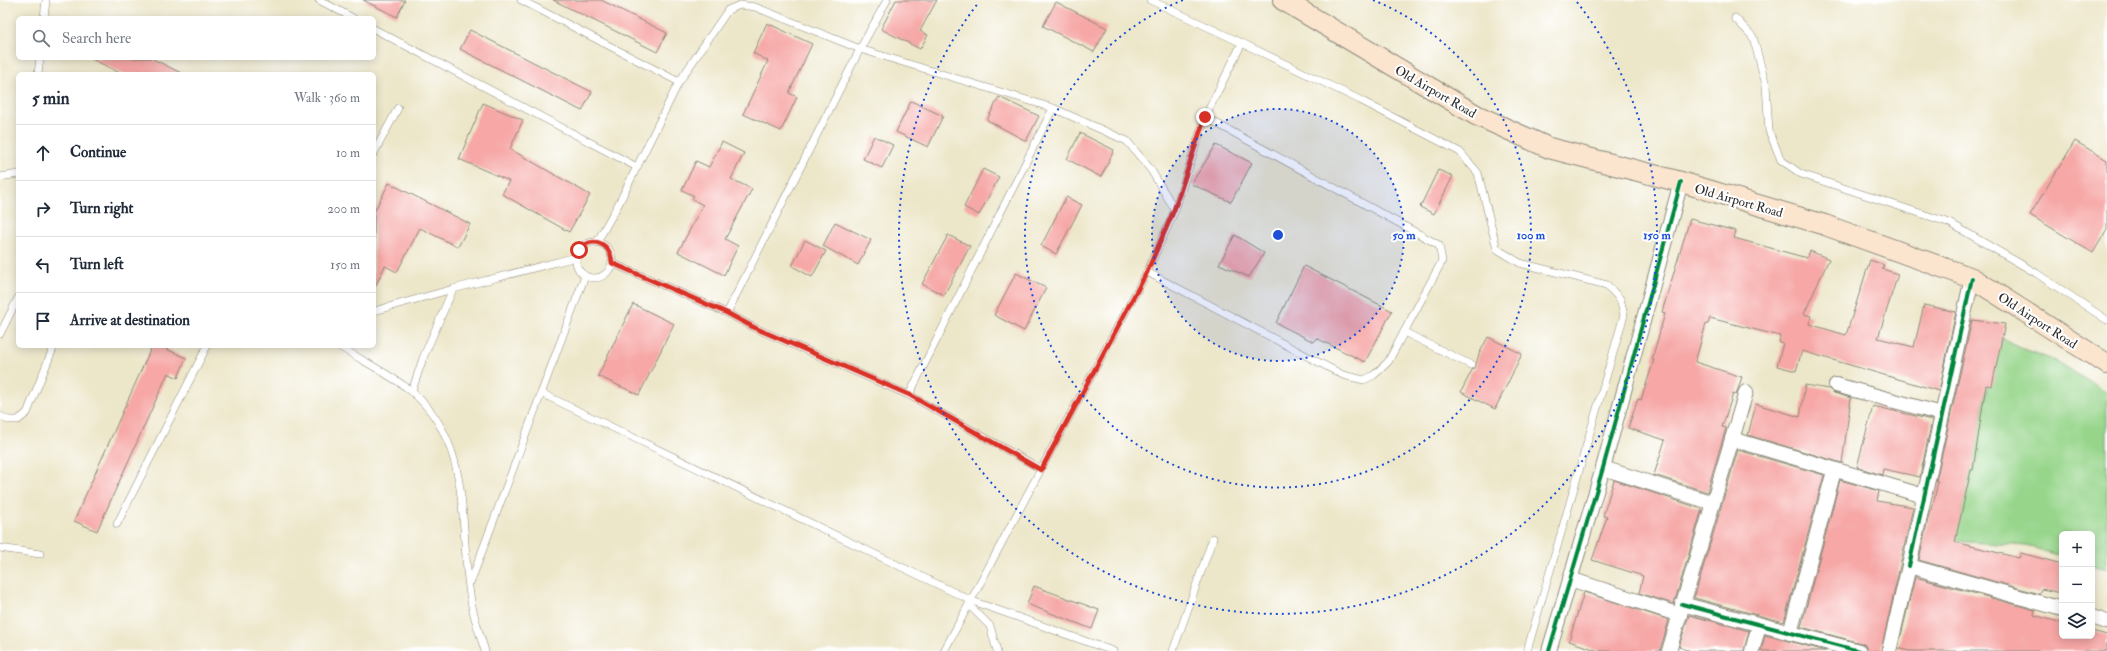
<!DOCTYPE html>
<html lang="en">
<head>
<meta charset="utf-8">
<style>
	:root { --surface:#fff; --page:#f6f6f7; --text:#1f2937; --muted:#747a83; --line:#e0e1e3 }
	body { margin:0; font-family:"IM FELL Double Pica",serif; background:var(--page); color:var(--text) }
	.controls { position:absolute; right:12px; bottom:12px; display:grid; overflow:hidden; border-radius:6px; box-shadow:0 2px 10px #0003 }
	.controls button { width:36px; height:36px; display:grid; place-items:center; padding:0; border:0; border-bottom:1px solid var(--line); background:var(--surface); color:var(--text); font:20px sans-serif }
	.stop { position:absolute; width:12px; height:12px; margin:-9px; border:3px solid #d93025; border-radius:50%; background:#fff }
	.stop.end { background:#d93025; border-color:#fff; box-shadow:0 1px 4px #0008 }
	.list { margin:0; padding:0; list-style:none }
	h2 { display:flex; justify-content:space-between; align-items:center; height:52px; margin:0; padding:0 16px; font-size:17px }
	h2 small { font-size:13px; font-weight:400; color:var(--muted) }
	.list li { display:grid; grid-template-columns:26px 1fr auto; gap:12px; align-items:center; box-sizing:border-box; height:56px; padding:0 16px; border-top:1px solid var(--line) }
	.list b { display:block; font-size:15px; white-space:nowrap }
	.list em { font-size:13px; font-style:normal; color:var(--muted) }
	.icon { flex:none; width:22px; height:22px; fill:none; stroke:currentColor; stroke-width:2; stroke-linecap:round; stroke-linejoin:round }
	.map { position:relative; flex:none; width:2107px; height:651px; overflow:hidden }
	.search { position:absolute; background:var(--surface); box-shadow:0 2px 10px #0003; left:16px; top:16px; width:360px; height:44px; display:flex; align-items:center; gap:10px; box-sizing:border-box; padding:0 14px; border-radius:6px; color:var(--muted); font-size:15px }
	.panel { position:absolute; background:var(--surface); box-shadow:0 2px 10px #0003; left:16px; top:72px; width:360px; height:276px; border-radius:6px }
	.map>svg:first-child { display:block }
	.green { fill:#97d58b; stroke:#61805b }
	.building { fill:#f6a7a6 }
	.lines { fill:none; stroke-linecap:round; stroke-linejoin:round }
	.service-casing { stroke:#8c897a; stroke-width:8 }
	.minor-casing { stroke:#8c897a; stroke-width:16 }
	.secondary-casing { stroke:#8c897a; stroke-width:22 }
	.service { stroke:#fff; stroke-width:7 }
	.minor { stroke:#fff; stroke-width:14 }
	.secondary { stroke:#fbe5cf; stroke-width:20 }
	.cycleway-casing { stroke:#fff; stroke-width:6 }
	.cycleway { stroke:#00873e; stroke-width:4 }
	.route { stroke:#d93025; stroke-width:5 }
	.ring { fill:none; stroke:#1d4ed8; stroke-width:2; stroke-dasharray:2 4 }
	.labels { text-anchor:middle; stroke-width:4; stroke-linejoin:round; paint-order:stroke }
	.street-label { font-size:13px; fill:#2b2b2b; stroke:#fff }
	.centre { fill:#1d4ed8; stroke:#fff; stroke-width:2 }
	.ring-label { font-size:12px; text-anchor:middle; font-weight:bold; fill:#1d4ed8; stroke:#fff; stroke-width:4; stroke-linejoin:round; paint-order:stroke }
</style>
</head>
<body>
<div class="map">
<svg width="2107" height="651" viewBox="0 0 2107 651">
	<rect width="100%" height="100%" fill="#fff"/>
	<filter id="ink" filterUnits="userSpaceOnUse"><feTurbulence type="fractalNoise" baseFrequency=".025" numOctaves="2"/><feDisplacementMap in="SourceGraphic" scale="8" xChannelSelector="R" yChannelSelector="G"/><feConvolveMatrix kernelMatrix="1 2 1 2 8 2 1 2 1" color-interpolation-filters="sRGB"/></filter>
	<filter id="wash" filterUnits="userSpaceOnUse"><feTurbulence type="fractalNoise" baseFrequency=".012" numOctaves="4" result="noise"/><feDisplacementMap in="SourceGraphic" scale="16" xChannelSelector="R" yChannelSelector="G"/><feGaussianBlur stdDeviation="0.9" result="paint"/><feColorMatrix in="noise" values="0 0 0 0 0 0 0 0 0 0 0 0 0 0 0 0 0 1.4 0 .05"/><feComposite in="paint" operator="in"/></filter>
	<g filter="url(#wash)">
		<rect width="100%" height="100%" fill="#ede7ca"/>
		<path class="green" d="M1998 336 2016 346 2058 362 2107 393V569L2092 565V534H2062V556L2027 546 1955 541Z"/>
		<g id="blocks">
			<g class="building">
				<path d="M363 0H405L397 17Z"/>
				<path d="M553 0H601L667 33 657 52Z"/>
				<path d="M896 0H937L920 31 928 35 920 49 881 29Z"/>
				<path d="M1056 2 1107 28 1094 52 1043 26Z"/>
				<path d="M767 23 812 44 789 93 797 97 781 131 743 114 768 61 753 53Z"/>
				<path d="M470 30 592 92 582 111 460 49Z"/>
				<path d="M90 58H151L183 74H122Z"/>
				<path d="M999 97 1039 116 1026 141 987 120Z"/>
				<path d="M911 101 943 116 928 147 896 132Z"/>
				<path d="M483 103 523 120 510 149 590 195 569 232 502 194 509 181 459 159Z"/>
				<path d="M1080 133 1114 150 1101 177 1067 159Z"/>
				<path d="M874 136 893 145 882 168 863 159Z"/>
				<path d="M2075 141 2107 160V229L2093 253 2030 215Z"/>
				<path d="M722 142 744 153 731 179 752 189 725 239 738 246 724 275 678 252 703 205 692 199 694 196 682 190 696 161 709 167Z"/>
				<path d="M1216 145 1252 163 1231 202 1191 184Z"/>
				<path d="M983 169 999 177 979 215 964 207Z"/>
				<path d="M1438 170 1453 176 1434 214 1420 207Z"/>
				<path d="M389 183 470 224 458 247 420 228 397 272 385 266 374 289V212Z"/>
				<path d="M1066 197 1082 205 1056 254 1041 246Z"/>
				<path d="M1690 219 1736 231 1734 238 1807 258 1810 251 1829 259 1804 314 1811 316 1809 324 1846 335 1870 260 1884 265 1882 269 1898 274 1878 338 1914 347 1924 305 1956 312 1939 391 1802 351 1796 371 1777 366 1783 343 1779 342 1780 336 1710 318 1708 324H1706L1695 362 1742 377 1736 395 1733 394 1722 427 1726 428 1707 492 1654 475 1665 440 1628 428 1638 399 1641 400 1654 360H1652L1665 313 1662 312Z"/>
				<path d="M835 222 871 240 858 265 823 246Z"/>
				<path d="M948 235 970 246 944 295 922 284Z"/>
				<path d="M1235 235 1264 253 1249 277 1219 264Z"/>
				<path d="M805 240 826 251 812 277 792 266Z"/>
				<path d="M1304 266 1392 311 1365 362 1316 338 1314 342 1276 323Z"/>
				<path d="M1016 273 1046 288 1024 331 994 315Z"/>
				<path d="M633 304 674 324 639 395 598 376Z"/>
				<path d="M1972 320 2005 324 1992 386 1986 385 1973 470H1971L1955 542 2019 558 2021 553 2062 564V593L2041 589 2039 594 1919 560 1930 510H1932L1938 481H1936Z"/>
				<path d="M1488 337 1522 354 1495 409 1461 392 1472 370 1475 368 1479 354Z"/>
				<path d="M152 346H160L186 358 178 378 168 373 97 531 74 521Z"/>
				<path d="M1805 385 1829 389 1834 393 1851 398 1842 463 1748 435 1756 404 1800 417Z"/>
				<path d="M1873 406 1932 420 1920 477 1883 469 1882 475 1857 467Z"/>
				<path d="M1738 450 1824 475 1784 622 1694 598Z"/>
				<path d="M1614 480 1702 509 1674 604 1639 593 1643 576 1592 560 1607 517 1603 516Z"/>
				<path d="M1840 480 1879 491 1877 501 1913 507 1881 651H1867L1865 645 1861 643 1801 627Z"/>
				<path d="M1915 577 2035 610 2034 615 2062 623V636H2092V631L2107 635V651H1909L1898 648Z"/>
				<path d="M1034 586 1099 610 1092 629 1027 604Z"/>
				<path d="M1584 592 1669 620 1660 651H1599L1569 641Z"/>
				<path d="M1689 615 1749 631 1744 651H1691L1679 647Z"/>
				<path d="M1765 635 1788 641 1826 651H1761Z"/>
			</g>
		</g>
	</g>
	<g filter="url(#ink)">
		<use href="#blocks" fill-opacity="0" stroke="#8c897a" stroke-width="1"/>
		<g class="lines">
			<g class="service-casing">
				<g id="service">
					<path d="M319 0 353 18"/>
					<path d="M521 0 679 82"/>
					<path d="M1150 0 1242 43"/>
					<path d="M44 18 46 0"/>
					<path d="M1735 18 1753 37 1766 85 1769 131 1781 160 1801 174 1950 223 2036 273 2107 320"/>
					<path d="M374 29 637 167"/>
					<path d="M38 74 40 58"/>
					<path d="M374 153 398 108"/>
					<path d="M0 177 18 174"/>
					<path d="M1175 210 1205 117 1242 43 1360 100 1460 152 1478 173 1497 249 1520 263 1607 285 1620 299 1624 315 1527 651"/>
					<circle cx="594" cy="260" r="18"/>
					<path d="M597 242 619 203 679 82 728 10 740 5 755 7 860 49 887 0"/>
					<path d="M612 263 727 313 755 328 909 395 1041 469 1147 272 1175 210 1151 170 1127 141 1053 108 860 49 727 313"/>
					<path d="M1147 272 1343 375 1364 380 1374 375 1388 362 1442 261 1439 245 1205 117"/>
					<path d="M374 311 453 289"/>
					<path d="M1404 332 1471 365"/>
					<path d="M0 334 18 298"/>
					<path d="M339 346C361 360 393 376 411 391 475 444 458 530 471 601 474 618 480 635 485 651"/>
					<path d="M412 391 423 358 453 289 576 257"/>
					<path d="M541 393 972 601 1113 651"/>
					<path d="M909 395 1053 108"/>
					<path d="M0 416 8 420H18L27 413 54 346"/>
					<path d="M117 524 207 346"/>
					<path d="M0 548 40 554"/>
					<path d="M471 581 585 276"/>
					<path d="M969 605 990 626 997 651"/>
					<path d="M944 651 1041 469"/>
					<path d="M1173 651 1213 538"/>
				</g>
			</g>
			<g class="minor-casing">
				<g id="minor">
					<path d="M1836 385 1942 414"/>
					<path d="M1732 439 1924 496"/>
					<path d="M1603 468 1713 503"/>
					<path d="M1909 566 1972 278"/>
					<path d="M1570 579 1680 615"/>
					<path d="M1682 604 1859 651"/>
					<path d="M2092 617 2107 622"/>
					<path d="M1790 633 1834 471"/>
					<path d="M1549 651 1603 468 1681 182"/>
					<path d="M1669 651 1746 392"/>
					<path d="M1752 651 1759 625"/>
					<path d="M1889 651 1909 566 2062 609"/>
				</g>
			</g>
			<g class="secondary-casing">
				<path id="secondary" d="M1283 0 1476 115 1549 148 1681 182 1825 225 1972 278 2107 364"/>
			</g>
			<use href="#service" class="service"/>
			<use href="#minor" class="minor"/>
			<use href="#secondary" class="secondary"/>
			<g class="cycleway-casing">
				<g id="cycleway">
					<path d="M1909 566 1972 278"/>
					<path d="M1682 604 1859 651"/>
					<path d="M1549 651 1603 468 1681 182"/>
				</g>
			</g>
			<use href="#cycleway" class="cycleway"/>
		</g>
	</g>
	<g class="lines" filter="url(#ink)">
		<path class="route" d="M579 250C592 235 611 243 612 263L727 313 755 328 910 395 1041 470 1147 272 1174 210 1205 117"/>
	</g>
	<circle cx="1278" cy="235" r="126" fill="#1d4ed8" fill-opacity=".12"/>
	<g class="ring">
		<circle cx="1278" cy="235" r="126"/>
		<path d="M1373 0A253 253 0 1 1 1183 0"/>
		<path d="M1577 2A379 379 0 1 1 979 2"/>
	</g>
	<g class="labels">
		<g class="street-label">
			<text transform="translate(1436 91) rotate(30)" y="5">Old Airport Road</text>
			<text transform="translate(1739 200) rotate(16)" y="5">Old Airport Road</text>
			<text transform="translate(2038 320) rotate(33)" y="5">Old Airport Road</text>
		</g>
	</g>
	<circle cx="1278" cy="235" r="6" class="centre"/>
	<g class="ring-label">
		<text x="1404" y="239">50 m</text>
		<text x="1531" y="239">100 m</text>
		<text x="1657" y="239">150 m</text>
	</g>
</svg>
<div class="controls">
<button>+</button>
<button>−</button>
<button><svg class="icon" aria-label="layers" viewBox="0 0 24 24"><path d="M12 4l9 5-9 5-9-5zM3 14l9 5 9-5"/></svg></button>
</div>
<div class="stop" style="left:579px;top:250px"></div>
<div class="stop end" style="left:1205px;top:117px"></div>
<div class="search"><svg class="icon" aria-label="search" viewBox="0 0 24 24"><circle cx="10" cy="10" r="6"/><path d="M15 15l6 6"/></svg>Search here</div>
<section class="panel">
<h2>5 min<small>Walk · 360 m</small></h2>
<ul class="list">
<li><svg class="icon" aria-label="ahead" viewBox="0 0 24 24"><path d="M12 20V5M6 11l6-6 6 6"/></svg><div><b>Continue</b></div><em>10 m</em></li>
<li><svg class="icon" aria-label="right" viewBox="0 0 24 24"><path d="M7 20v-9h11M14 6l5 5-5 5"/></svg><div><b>Turn right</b></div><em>200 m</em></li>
<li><svg class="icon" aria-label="left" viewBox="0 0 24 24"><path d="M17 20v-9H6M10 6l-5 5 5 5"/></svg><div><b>Turn left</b></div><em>150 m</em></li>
<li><svg class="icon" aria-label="arrive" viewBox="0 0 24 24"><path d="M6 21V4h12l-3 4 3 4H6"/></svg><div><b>Arrive at destination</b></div></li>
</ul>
</section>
</div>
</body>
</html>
